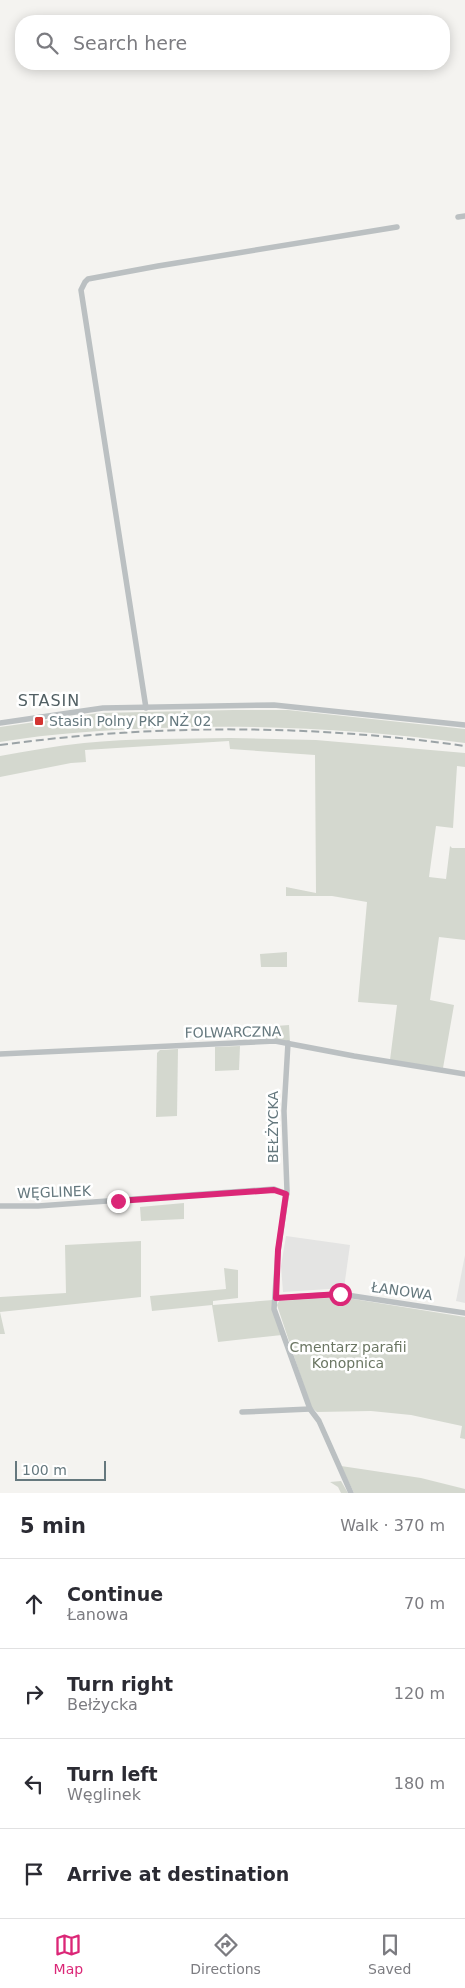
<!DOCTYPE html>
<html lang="en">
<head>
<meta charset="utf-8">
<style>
	:root { --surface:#fff; --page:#f7f7f7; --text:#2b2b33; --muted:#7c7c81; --line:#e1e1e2; --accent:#db2777 }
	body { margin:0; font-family:"DejaVu Sans",sans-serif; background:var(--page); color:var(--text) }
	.scale { position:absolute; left:15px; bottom:12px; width:91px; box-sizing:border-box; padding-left:5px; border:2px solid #65787e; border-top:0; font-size:14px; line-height:18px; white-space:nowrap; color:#65787e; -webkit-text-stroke:4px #fff; paint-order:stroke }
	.stop { position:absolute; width:15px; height:15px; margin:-11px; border:4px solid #db2777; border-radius:50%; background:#fff }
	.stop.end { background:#db2777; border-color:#fff; box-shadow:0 1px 5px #0008 }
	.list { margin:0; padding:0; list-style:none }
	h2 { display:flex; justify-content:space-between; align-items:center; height:65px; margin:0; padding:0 20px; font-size:21px }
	h2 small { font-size:16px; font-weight:400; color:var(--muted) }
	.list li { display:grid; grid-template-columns:32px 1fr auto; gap:15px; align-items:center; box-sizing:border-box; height:90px; padding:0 20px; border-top:1px solid var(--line) }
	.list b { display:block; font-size:19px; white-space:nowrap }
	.list p { margin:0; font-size:16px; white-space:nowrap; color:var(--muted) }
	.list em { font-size:16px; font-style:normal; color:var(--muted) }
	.icon { flex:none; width:28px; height:28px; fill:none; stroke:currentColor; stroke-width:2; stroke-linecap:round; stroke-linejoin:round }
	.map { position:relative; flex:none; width:465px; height:1493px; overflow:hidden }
	.search { position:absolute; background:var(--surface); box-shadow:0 2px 12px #0003; left:15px; right:15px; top:15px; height:55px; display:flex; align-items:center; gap:12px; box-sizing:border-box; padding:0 18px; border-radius:20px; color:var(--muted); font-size:19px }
	.sheet { height:425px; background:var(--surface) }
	nav { display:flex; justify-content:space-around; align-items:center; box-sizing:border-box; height:70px; border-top:1px solid var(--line); background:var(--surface); font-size:14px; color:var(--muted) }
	nav a { display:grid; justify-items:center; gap:2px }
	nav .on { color:var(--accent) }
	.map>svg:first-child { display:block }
	.built { fill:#e4e4e3 }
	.green { fill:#d4d8cf }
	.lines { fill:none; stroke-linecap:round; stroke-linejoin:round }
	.street { stroke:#bbc0c2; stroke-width:5.5 }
	.rail { stroke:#9ba3a6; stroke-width:2; stroke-dasharray:8 4; stroke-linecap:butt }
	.route { stroke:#db2777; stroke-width:6 }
	.poi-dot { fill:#d33431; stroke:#fff; stroke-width:2 }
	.labels { text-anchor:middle; stroke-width:5; stroke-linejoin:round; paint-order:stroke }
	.poi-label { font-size:14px; fill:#65787e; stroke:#fff; text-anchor:start }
	.street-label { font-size:14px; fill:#65787e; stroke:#fff }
	.park-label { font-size:14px; fill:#6b7663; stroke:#fff }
	.quarter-label { font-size:16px; letter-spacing:1px; fill:#526064; stroke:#fff }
</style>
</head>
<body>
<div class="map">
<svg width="465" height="1493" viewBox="0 0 465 1493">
	<rect width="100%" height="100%" fill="#f4f3f0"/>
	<g class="built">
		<path d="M286 1236 350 1245 344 1288 283 1292 281 1266Z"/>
		<path d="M465 1255V1303L456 1301Z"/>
	</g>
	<g class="green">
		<path d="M214 15 215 21 174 20Z"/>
		<path d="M233 710H288L465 729V743C363 730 261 724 159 728 106 730 53 733 0 742V727L99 713Z"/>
		<path d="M230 738 316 740 465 753V767L457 766 453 828 436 826 429 877 446 879 450 846 452 848H465V940L439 937 430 1000 454 1005 443 1068 390 1060 397 1005 358 1002 367 902 332 896H286V887L316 893 315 755 230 749 229 741 85 750 86 762 71 763 0 777V756C28 751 56 746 84 743 132 738 181 739 230 738Z"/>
		<path d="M287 952V967H261L260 954Z"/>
		<path d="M289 1025 290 1042 276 1039V1026Z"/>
		<path d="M263 1026H272L273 1039 263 1040Z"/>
		<path d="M240 1046 239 1070 215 1071V1047Z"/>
		<path d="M178 1049 177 1116 156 1117 157 1053 160 1050Z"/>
		<path d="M184 1203V1219L141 1221 140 1207Z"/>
		<path d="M141 1241V1297L0 1312 5 1334H0V1297L66 1293 65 1245Z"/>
		<path d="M224 1268 238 1270V1298L213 1301V1305L273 1300 282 1335 218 1342 212 1305 152 1311 150 1296 226 1289Z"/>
		<path d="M341 1297 465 1317V1439L460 1438 462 1426 411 1415 371 1411 317 1412 311 1407 277 1305 279 1301Z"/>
		<path d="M341 1466 421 1478 465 1489V1493H354Z"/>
		<path d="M341 1481 348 1493H341L338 1487 330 1482Z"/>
	</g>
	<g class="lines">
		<g class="street">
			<path d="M458 217 465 216"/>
			<path d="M146 708 81 290 85 282 88 279 158 266 397 227"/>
			<path d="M0 723 103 708 274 705 465 725"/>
			<path d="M288 1043 284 1111 287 1191 278 1251 274 1309 310 1409 319 1421 351 1493"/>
			<path d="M0 1054 275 1041 354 1056 465 1074"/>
			<path d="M0 1206H38L274 1189 287 1194"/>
			<path d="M276 1298 340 1294 465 1313"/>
			<path d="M242 1412 310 1409"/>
		</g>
		<path class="rail" d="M0 745C155 724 310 724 465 746"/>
	</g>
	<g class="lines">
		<path class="route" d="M118 1201 274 1190 286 1194 278 1250 276 1298 340 1294"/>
	</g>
	<rect class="poi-dot" x="34" y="716" width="10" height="10" rx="2.5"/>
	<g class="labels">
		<g class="poi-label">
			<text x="49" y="726">Stasin Polny PKP NŻ 02</text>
		</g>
		<g class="street-label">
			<text transform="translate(233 1032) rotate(-1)" y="5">FOLWARCZNA</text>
			<text transform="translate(273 1127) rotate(-90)" y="5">BEŁŻYCKA</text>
			<text transform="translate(54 1192) rotate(-2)" y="5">WĘGLINEK</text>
			<text transform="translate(402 1291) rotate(8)" y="5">ŁANOWA</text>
		</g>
		<g class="park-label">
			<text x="348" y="1352">Cmentarz parafii<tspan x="348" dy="16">Konopnica</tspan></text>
		</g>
		<g class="quarter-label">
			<text x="49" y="706">STASIN</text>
		</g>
	</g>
</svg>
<div class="scale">100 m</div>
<div class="stop" style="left:340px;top:1294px"></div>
<div class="stop end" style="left:118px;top:1201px"></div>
<div class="search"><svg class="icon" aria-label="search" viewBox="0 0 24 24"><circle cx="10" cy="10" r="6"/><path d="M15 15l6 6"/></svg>Search here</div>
</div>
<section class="sheet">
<h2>5 min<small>Walk · 370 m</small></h2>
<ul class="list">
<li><svg class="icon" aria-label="ahead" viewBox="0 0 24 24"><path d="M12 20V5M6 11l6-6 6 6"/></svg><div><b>Continue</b><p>Łanowa</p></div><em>70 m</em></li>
<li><svg class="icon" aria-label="right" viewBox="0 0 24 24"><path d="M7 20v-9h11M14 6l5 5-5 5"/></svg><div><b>Turn right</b><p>Bełżycka</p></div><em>120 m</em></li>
<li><svg class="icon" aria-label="left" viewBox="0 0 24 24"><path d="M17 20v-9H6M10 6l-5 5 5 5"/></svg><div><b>Turn left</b><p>Węglinek</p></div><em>180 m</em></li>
<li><svg class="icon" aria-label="arrive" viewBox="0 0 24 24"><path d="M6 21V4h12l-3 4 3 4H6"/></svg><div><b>Arrive at destination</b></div></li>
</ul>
</section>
<nav>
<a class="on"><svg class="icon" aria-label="map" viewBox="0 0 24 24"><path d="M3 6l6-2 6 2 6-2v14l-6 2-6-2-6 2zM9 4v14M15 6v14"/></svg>Map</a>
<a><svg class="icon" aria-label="directions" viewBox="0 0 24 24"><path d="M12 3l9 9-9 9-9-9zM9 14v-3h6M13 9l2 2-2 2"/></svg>Directions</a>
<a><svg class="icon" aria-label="saved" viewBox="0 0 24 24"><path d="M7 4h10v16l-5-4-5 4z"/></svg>Saved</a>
</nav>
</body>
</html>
